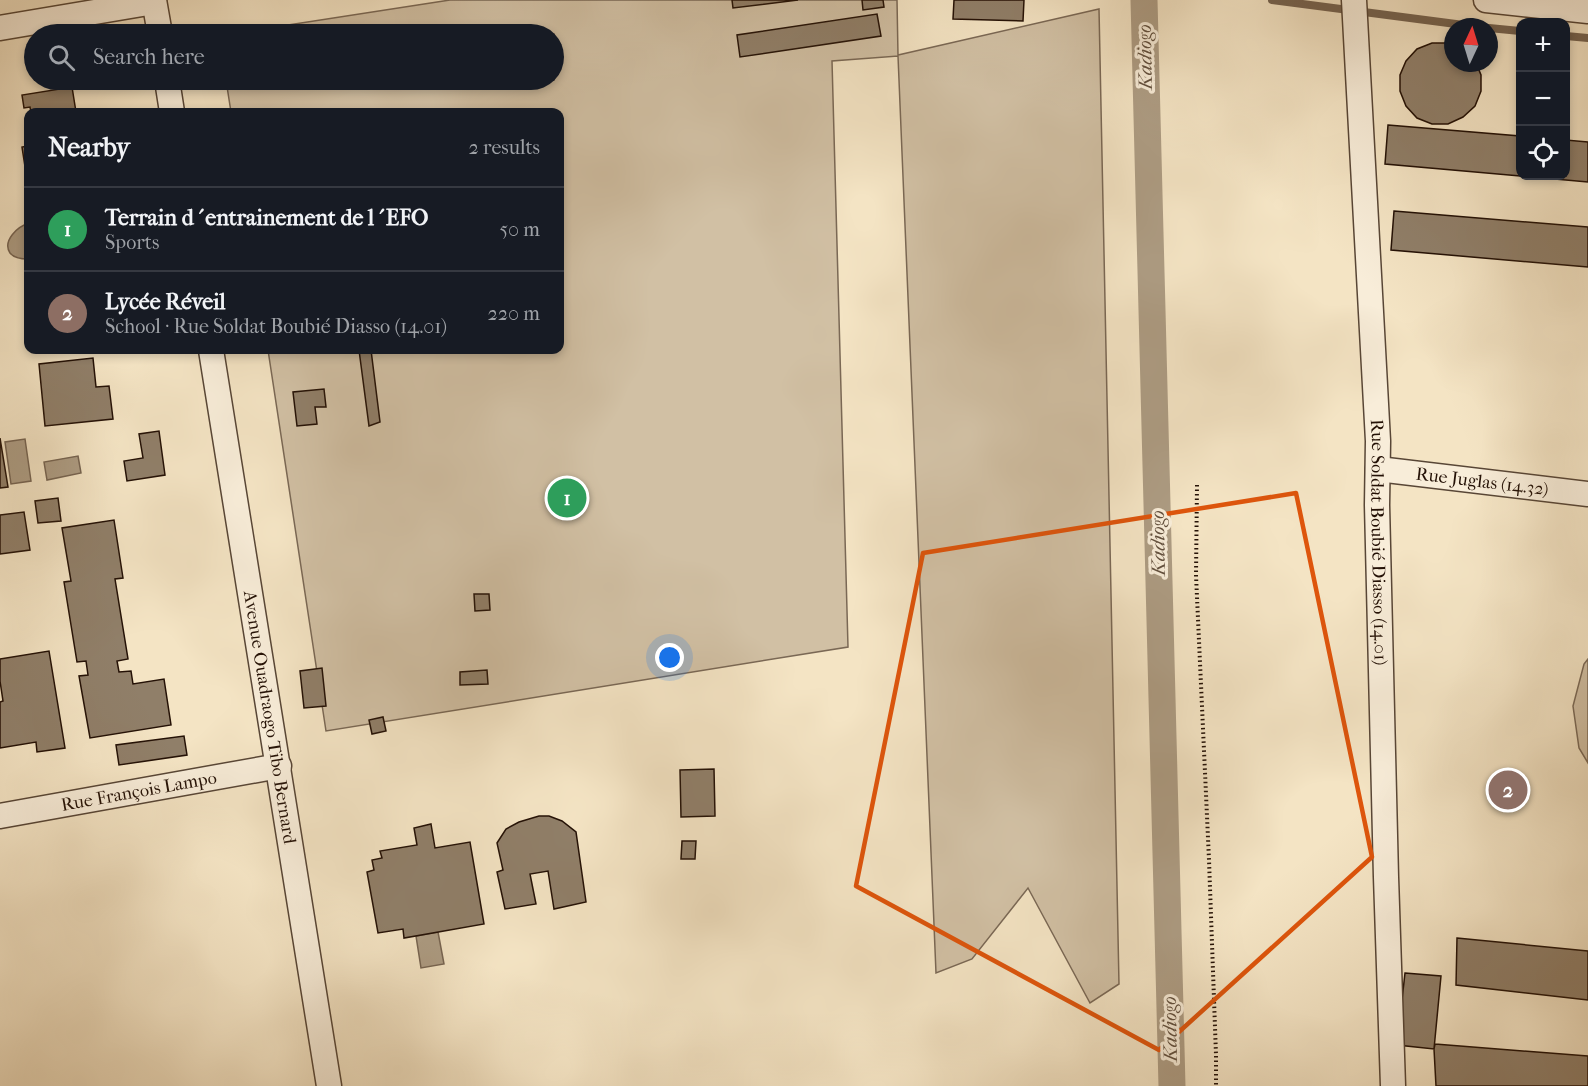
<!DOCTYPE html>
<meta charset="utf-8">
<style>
:root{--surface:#171b24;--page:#242831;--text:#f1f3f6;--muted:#9ea1a6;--line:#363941;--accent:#7c3aed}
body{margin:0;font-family:"IM FELL French Canon",serif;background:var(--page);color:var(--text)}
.controls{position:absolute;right:18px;top:18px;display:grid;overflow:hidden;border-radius:12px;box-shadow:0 3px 9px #0003}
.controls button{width:54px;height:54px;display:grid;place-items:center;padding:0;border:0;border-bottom:2px solid var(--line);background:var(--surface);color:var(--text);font:30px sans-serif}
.compass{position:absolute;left:1444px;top:18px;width:54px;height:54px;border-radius:50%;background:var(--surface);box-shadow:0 3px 9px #0003;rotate:4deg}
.you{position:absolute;left:670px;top:658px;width:21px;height:21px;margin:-15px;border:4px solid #fff;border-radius:50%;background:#1a73e8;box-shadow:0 0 0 9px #1a73e833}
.badge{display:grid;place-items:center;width:39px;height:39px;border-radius:50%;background:var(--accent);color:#fff;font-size:20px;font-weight:700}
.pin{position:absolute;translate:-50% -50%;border:3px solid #fff;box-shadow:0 2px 6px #0006}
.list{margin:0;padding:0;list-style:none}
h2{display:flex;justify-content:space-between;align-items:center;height:78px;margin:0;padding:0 24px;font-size:26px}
h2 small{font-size:20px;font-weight:400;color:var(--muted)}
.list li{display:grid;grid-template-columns:39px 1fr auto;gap:18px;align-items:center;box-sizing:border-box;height:84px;padding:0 24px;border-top:2px solid var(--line)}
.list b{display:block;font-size:22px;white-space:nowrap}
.list p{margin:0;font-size:20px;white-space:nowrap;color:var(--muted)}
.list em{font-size:20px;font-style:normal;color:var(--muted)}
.icon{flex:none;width:33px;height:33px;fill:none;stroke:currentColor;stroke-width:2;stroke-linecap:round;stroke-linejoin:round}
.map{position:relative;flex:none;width:1588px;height:1086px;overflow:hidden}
.search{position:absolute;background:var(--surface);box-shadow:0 3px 9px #0003;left:24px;top:24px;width:540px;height:66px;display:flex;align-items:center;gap:15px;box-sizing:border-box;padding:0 21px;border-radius:33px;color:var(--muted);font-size:22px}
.panel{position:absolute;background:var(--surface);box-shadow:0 3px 9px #0003;left:24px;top:108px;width:540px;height:246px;border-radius:12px}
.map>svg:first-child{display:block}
</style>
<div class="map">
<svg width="1588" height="1086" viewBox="0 0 1588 1086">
<rect width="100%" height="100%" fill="#f4e4c4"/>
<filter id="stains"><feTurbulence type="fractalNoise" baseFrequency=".00333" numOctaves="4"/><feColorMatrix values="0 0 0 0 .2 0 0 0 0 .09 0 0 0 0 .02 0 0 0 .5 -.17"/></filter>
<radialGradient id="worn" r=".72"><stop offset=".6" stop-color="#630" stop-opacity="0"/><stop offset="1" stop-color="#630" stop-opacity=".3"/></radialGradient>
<path fill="#d1c0a4" stroke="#7a6855" stroke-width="1.5" d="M450 0H897L898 55 1099 9 1119 984 1090 1003 1028 888 972 959 936 973 898 56 832 61 848 647 326 731 268 350H560V112H231L226 80H554V34H229Z
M1588 659V763L1579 748 1573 706 1584 664Z"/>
<path fill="#ad9c83" stroke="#766451" stroke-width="1.5" d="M28 224V259C23 259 14 258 10 253 2 241 18 226 28 224Z
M25 439 31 481 11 484 5 442Z
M78 456 81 473 47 480 44 462Z
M438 932 444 964 421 968 416 936Z"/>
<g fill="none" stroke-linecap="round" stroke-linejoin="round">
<path stroke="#766451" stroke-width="8" d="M1272 0 1479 27
M1489 28 1520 31
M1566 36 1588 38"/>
<path stroke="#ad9c83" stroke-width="27" d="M1144 0 1172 1086"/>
</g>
<path fill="#907f69" stroke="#241106" stroke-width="1.5" d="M732 0H798L733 8Z
M862 0H883L884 7 863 10Z
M954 0H1024L1023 21 953 19Z
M877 14 881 36 740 57 737 35Z
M1432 43H1448L1453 45V63H1476L1481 75V91L1475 106 1463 117 1448 124H1432L1417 118 1406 106 1400 91V75L1406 61 1417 49Z
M72 87 76 112H31L30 107 24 108 22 95Z
M1388 125 1520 136V176H1566V140L1588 142V182L1385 164Z
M28 146V173H26L22 147Z
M1394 211 1588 227V267L1391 250Z
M359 350H371L380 422 369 426Z
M93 358 96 387 109 386 113 419 45 426 39 364Z
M324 389 326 407H315L317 424 297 426 293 392Z
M159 431 165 475 127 481 124 461 143 458 139 434Z
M0 438 8 487 0 488Z
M58 498 61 521 38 523 35 501Z
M24 512 30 550 0 554V515Z
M114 520 123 578 115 579 128 659 117 661 119 672 131 671 133 684 164 679 171 725 90 738 79 676 88 675 86 661 77 662 64 582 71 581 62 528Z
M474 594H489L490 610 475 611Z
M49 651 65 748 37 752 36 742 0 748V702L3 701 0 681V659Z
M322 668 326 706 304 708 300 671Z
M487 670 488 684 460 685V672Z
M383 717 386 731 372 734 369 720Z
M184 736 187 755 119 765 116 745Z
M714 769 715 816 681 817 680 770Z
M539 816H549L562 821 576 832 586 902 554 909 548 871 530 874 536 904 505 909 497 872 503 870 497 843 506 829 519 822Z
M431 824 435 848 470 842 484 924 404 938 403 929 378 933 367 872 374 870 372 860 382 858 380 851 417 845 414 828Z
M682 841H696L695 859H681Z
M1457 938 1588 951V1000L1456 985Z
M1405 973 1441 976 1434 1049 1397 1045Z
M1435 1044 1588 1056V1086H1436L1434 1049Z"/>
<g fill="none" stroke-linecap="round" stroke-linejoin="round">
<g stroke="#584636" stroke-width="27">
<g id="minor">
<path d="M154 0 160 34"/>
<path id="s1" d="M1354 0 1378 441 1377 505 1386 877 1393 1086"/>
<path d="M1486 0 1588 11"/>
<path d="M0 28 154 2"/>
<path d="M167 80 172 112"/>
<path id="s2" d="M211 350 329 1086"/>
<path id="s3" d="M1378 469 1588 494"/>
<path id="s4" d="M0 816 279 766"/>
</g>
</g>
<path stroke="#241106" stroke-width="4" stroke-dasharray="1.5 3" stroke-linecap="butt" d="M1197 485 1196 575 1209 860 1216 1055V1086"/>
<use href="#minor" stroke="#f8edd9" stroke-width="24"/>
</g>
<path fill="none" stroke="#de550c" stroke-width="4.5" stroke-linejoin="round" d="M1296 493 1372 857 1159 1050 856 886 923 553Z"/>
<g text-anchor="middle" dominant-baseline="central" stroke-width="6" stroke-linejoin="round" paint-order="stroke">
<g font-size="18" fill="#241106" stroke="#f8edd9">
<text stroke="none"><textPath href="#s3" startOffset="105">Rue Juglas (14.32)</textPath></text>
<text stroke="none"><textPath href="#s1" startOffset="543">Rue Soldat Boubié Diasso (14.01)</textPath></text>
<text stroke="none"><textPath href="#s2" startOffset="372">Avenue Ouadraogo Tibo Bernard</textPath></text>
<text stroke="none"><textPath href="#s4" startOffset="141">Rue François Lampo</textPath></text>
</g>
<g font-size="20" font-style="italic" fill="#62503e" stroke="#f8edd9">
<text transform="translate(1145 57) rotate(-91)">Kadiogo</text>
<text transform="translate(1158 543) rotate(-91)">Kadiogo</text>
<text transform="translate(1170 1029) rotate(-91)">Kadiogo</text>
</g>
</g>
<rect width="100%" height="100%" filter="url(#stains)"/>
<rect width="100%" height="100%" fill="url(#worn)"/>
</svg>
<div class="controls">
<button>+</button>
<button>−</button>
<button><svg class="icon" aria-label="locate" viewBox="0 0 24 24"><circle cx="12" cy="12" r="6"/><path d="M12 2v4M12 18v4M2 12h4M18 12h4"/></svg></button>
</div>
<svg class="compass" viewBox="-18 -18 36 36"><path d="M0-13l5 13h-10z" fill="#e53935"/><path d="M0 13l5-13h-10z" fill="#9ea1a6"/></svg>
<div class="you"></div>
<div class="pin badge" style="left:567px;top:498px;background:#2e9e5b">1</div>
<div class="pin badge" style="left:1508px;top:790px;background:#8d6e63">2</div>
<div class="search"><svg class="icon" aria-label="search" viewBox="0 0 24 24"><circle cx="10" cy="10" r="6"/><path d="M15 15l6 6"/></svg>Search here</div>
<section class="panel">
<h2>Nearby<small>2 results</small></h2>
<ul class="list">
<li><span class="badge" style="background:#2e9e5b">1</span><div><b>Terrain d´entrainement de l´EFO</b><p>Sports</p></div><em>50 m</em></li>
<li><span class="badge" style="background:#8d6e63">2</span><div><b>Lycée Réveil</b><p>School · Rue Soldat Boubié Diasso (14.01)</p></div><em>220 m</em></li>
</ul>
</section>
</div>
